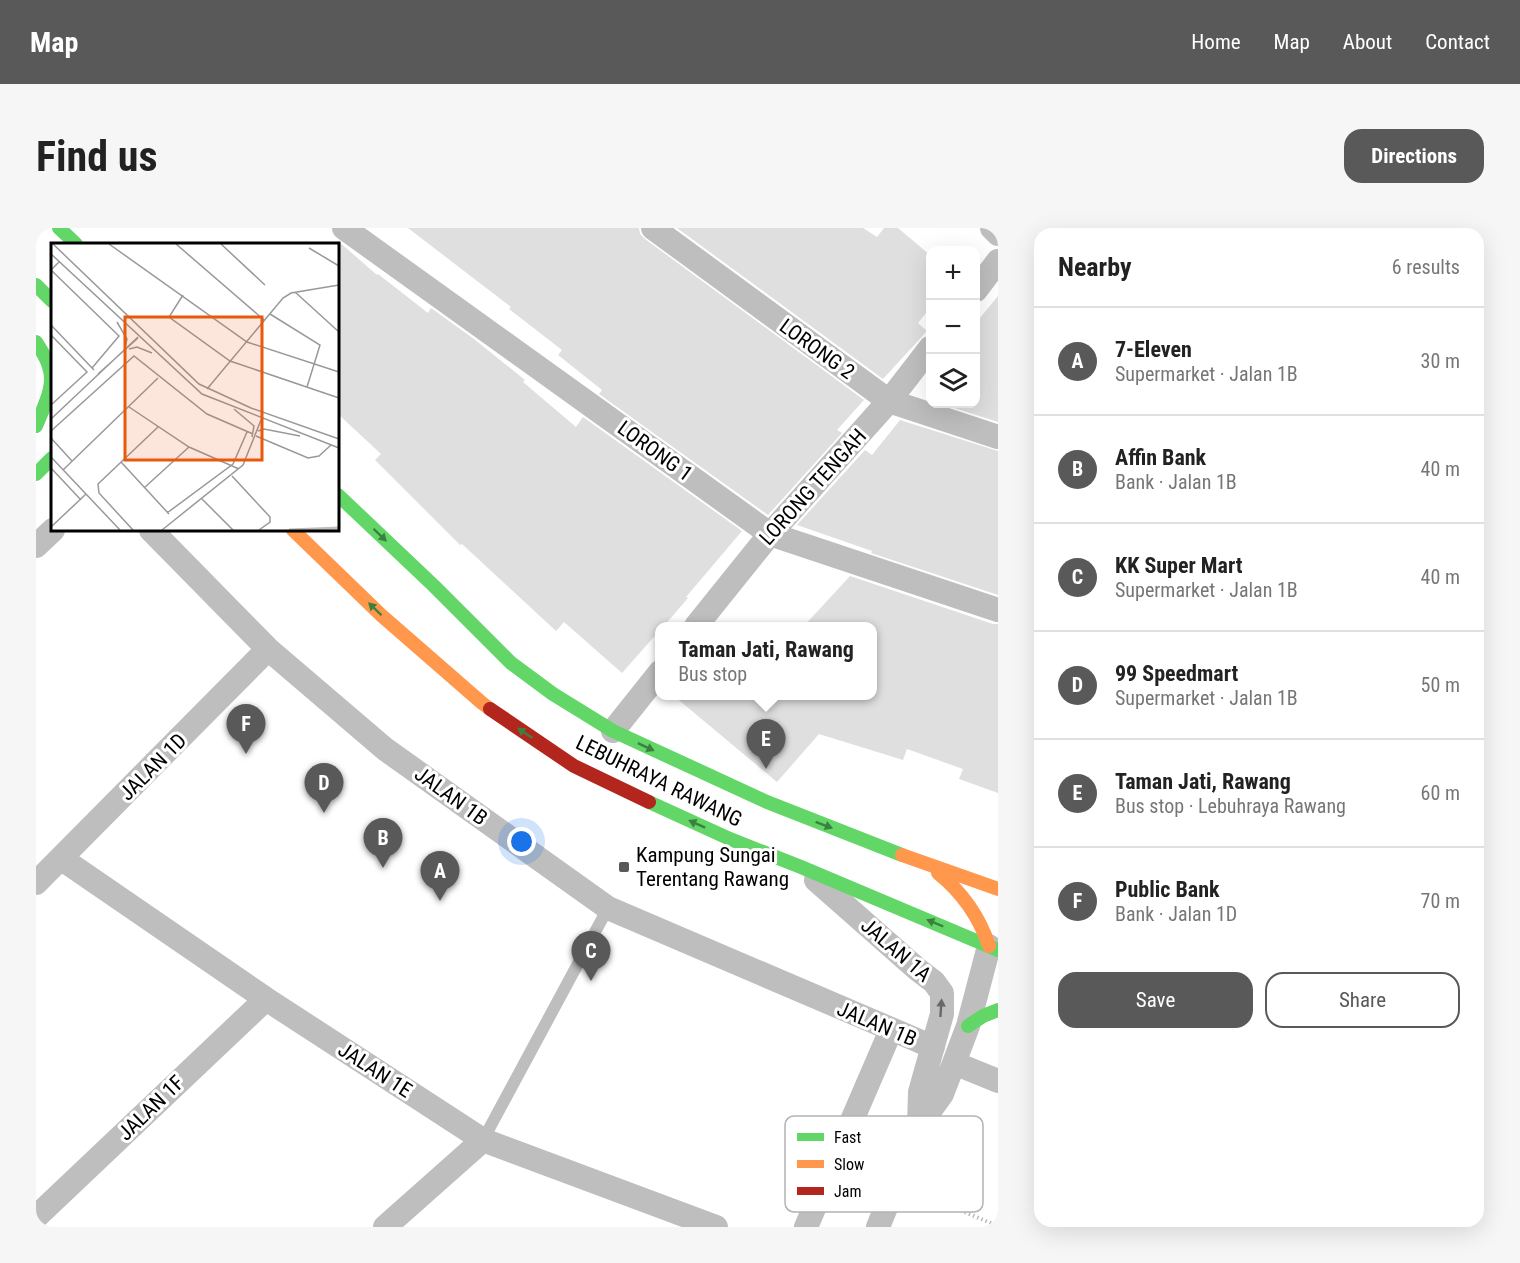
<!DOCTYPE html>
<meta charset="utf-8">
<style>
:root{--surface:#fff;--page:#f6f6f6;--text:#222;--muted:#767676;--line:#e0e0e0;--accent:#595959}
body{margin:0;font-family:"Roboto Condensed",sans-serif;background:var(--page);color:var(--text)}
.controls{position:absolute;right:18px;top:18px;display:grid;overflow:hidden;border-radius:12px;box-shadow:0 6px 24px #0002}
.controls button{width:54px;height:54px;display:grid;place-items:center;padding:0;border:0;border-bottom:2px solid var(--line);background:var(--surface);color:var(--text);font:30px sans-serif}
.you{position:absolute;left:486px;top:614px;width:21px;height:21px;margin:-15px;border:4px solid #fff;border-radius:50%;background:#1a73e8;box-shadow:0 0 0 9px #1a73e833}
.badge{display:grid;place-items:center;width:39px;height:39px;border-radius:50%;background:var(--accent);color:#fff;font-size:20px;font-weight:700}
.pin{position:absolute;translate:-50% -50px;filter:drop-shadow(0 2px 3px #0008)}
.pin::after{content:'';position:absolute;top:32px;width:21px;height:18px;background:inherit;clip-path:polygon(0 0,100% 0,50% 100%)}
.popup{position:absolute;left:619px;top:394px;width:222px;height:78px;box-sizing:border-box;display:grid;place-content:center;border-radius:12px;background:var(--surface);filter:drop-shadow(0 2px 4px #0005);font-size:20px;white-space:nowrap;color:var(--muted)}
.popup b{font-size:22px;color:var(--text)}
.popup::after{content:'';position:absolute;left:50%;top:100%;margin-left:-12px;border:12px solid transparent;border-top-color:var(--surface)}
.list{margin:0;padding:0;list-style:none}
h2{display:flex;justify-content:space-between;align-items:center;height:78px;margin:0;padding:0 24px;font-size:26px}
h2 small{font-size:20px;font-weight:400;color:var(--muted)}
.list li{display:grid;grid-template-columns:39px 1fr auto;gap:18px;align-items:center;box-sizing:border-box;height:108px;padding:0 24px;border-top:2px solid var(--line)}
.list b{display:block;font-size:22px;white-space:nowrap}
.list p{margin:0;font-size:20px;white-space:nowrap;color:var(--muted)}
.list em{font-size:20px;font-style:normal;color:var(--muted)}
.actions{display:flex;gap:12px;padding:18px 24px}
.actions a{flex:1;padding:14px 0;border:2px solid var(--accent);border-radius:18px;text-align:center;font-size:21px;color:var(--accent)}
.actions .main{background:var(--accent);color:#fff}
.icon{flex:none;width:33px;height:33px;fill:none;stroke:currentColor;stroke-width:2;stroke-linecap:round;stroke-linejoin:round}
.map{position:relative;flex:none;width:962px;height:999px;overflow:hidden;border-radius:18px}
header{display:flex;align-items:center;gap:36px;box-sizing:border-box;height:84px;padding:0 30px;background:var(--accent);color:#fff}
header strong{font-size:28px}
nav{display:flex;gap:33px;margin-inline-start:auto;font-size:21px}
.intro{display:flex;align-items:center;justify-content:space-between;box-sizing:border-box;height:144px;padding:0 36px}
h1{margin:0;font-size:42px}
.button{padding:15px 27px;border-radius:18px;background:var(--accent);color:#fff;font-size:21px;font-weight:700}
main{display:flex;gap:36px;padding:0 36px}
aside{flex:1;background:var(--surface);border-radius:18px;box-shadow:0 6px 24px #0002}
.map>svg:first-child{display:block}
</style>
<header>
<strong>Map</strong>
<nav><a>Home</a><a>Map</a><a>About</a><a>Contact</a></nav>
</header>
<div class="intro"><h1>Find us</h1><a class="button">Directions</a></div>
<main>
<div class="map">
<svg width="962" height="999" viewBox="0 0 962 999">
<rect width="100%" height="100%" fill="#fff"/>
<path fill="#dfdfdf" d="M372 0H603L604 6 609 11 828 172 801 202 806 205 732 287 563 166 566 162 522 127 526 122 473 81 475 79Z
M641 0H827L841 9 848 0H862L894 27V80L882 95 891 103 847 151Z
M302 13 341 47 342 46 392 85 395 80 438 111 489 152 487 154 540 199 547 189 706 303 650 369 652 370 627 399H624V402L586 445 528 394 520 403 426 316 424 317 339 232 345 226 302 186Z
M962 68V194L906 176H939V96Z
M864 192 962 223V367L835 325 836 323 761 297 829 222 836 227Z
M814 348 957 396H962V565L923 551 927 541 871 521 867 532 783 506 741 554 638 468H837V399H767Z"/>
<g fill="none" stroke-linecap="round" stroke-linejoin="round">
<path stroke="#b9b9b9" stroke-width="4" stroke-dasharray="1.5 3" stroke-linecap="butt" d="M883 965 962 998"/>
<path stroke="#bebebe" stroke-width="12" d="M447 912 572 680"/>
<path stroke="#bebebe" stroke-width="24" d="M308 0 734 306 962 382
M617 0 853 173 962 209
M956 0 962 6
M940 62 962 33
M115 302 232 421 349 521 572 680 897 819
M0 318 17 302
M660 398 734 306 853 173 894 120
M577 503 624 444
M26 631 230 771 447 912 680 999
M780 652 881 741 898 754 906 765V786L884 864 883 898
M0 655 232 421
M918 835 962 853
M0 989 230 771
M349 999 447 912
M770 999 855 802
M842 999 883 898 906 866 918 835 932 798 953 718"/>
<path stroke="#63d668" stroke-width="14" d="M23 0 40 16
M0 57 16 73
M0 114C5 122 11 130 13 139 20 158 7 180 0 198
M0 246 16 230
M302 267 398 358 475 435 517 466 577 503 731 574 866 627
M613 574 694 611 765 639 962 722
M932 798 947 788 962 782"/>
<path stroke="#ff974d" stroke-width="14" d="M257 302 345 387 446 475 454 481
M866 627 962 661
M902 645C927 665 943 688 953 718"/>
<path stroke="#b3261e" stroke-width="14" d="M454 481 538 538 613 574"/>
</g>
<defs><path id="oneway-solid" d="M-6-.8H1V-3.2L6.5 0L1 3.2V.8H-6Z" transform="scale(1.5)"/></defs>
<g fill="#3b803e">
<use href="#oneway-solid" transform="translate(344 307) rotate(44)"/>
<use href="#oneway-solid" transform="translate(339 381) rotate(-136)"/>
<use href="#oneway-solid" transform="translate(489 505) rotate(-146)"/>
<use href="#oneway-solid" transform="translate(610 519) rotate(25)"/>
<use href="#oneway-solid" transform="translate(661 596) rotate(-156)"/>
<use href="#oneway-solid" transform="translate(788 597) rotate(21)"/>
<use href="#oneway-solid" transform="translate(899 695) rotate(-157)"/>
</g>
<use fill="#686868" href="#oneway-solid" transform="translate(905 780) rotate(-86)"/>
<rect fill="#595959" stroke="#fff" stroke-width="2" x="582" y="633" width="12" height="12" rx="3"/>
<g text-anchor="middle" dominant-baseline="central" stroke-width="6" stroke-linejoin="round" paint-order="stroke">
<g font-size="21" fill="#000" stroke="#fff">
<text transform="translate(781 121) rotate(36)">LORONG 2</text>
<text transform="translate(619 223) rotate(36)">LORONG 1</text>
<text transform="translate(777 259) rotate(-48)">LORONG TENGAH</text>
<text transform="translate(117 539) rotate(-45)">JALAN 1D</text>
<text transform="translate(623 553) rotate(26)">LEBUHRAYA RAWANG</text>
<text transform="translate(415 568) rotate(36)">JALAN 1B</text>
<text transform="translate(860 722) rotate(41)">JALAN 1A</text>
<text transform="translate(841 796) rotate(23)">JALAN 1B</text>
<text transform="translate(339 842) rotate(33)">JALAN 1E</text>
<text transform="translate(115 880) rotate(-44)">JALAN 1F</text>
</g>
<g font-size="21" fill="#000" stroke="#fff" text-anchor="start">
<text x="600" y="627">Kampung Sungai<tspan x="600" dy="24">Terentang Rawang</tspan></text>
</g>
</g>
<g transform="translate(15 15)">
<rect width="288" height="288" fill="#fff"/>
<path fill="none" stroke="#bebebe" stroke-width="3" d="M238 287 288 285"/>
<path fill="none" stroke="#999" stroke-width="1.5" d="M2 1 148 141 200 165 288 196M58 1 196 99 288 129M125 1 213 77M170 1 214 42M258 5 288 23M0 11 151 151 288 205M8 19 0 27 68 93 41 125M244 49 288 89M132 52 118 74 179 118 288 155M219 71 269 102 256 144M66 79 76 96 74 104M0 82 43 127M0 92 36 129 0 162M78 106 86 104 101 110M47 131 87 95M156 146 232 55 240 50 288 42M78 164 138 204 188 226M183 166 203 183 201 194M0 176 87 94M0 188 83 113 156 171 202 191M207 188 213 186 249 193M205 193 257 215 268 213 280 202M0 195 21 218M0 214 69 287M70 219 118 271M0 225 30 257M12 227 107 135M181 233 219 274V279L208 287M93 245 138 204M151 256 182 287M116 270 182 221 196 189M0 284 35 251M82 287 48 250 47 241 107 184M111 287 192 222 210 177"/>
<path fill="#e8590c" fill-opacity="0.15" stroke="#e8590c" stroke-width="3" d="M74 74H211V217H74Z"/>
<rect width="288" height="288" fill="none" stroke="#000" stroke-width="3"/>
</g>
<rect x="749" y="888" width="198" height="96" rx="9" fill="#fff" stroke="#b2b2b2" stroke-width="1.5"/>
<rect x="761" y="905" width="27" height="8" fill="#63d668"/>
<rect x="761" y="932" width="27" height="8" fill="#ff974d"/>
<rect x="761" y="959" width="27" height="8" fill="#b3261e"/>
<g font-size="16" fill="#000">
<text x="798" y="915">Fast</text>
<text x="798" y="942">Slow</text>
<text x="798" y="969">Jam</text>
</g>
</svg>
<div class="controls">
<button>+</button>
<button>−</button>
<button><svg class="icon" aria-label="layers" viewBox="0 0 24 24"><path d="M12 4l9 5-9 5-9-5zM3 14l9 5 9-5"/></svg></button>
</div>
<div class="you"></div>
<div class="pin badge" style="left:404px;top:673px">A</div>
<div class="pin badge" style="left:347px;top:640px">B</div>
<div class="pin badge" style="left:555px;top:753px">C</div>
<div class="pin badge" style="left:288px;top:585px">D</div>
<div class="pin badge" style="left:730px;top:541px">E</div>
<div class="popup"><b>Taman Jati, Rawang</b>Bus stop</div>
<div class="pin badge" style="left:210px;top:526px">F</div>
</div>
<aside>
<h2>Nearby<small>6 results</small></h2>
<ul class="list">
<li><span class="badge">A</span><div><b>7-Eleven</b><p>Supermarket · Jalan 1B</p></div><em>30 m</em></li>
<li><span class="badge">B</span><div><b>Affin Bank</b><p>Bank · Jalan 1B</p></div><em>40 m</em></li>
<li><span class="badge">C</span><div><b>KK Super Mart</b><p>Supermarket · Jalan 1B</p></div><em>40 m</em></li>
<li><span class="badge">D</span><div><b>99 Speedmart</b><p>Supermarket · Jalan 1B</p></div><em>50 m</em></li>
<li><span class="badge">E</span><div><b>Taman Jati, Rawang</b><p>Bus stop · Lebuhraya Rawang</p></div><em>60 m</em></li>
<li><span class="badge">F</span><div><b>Public Bank</b><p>Bank · Jalan 1D</p></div><em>70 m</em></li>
</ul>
<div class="actions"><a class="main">Save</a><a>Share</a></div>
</aside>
</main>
